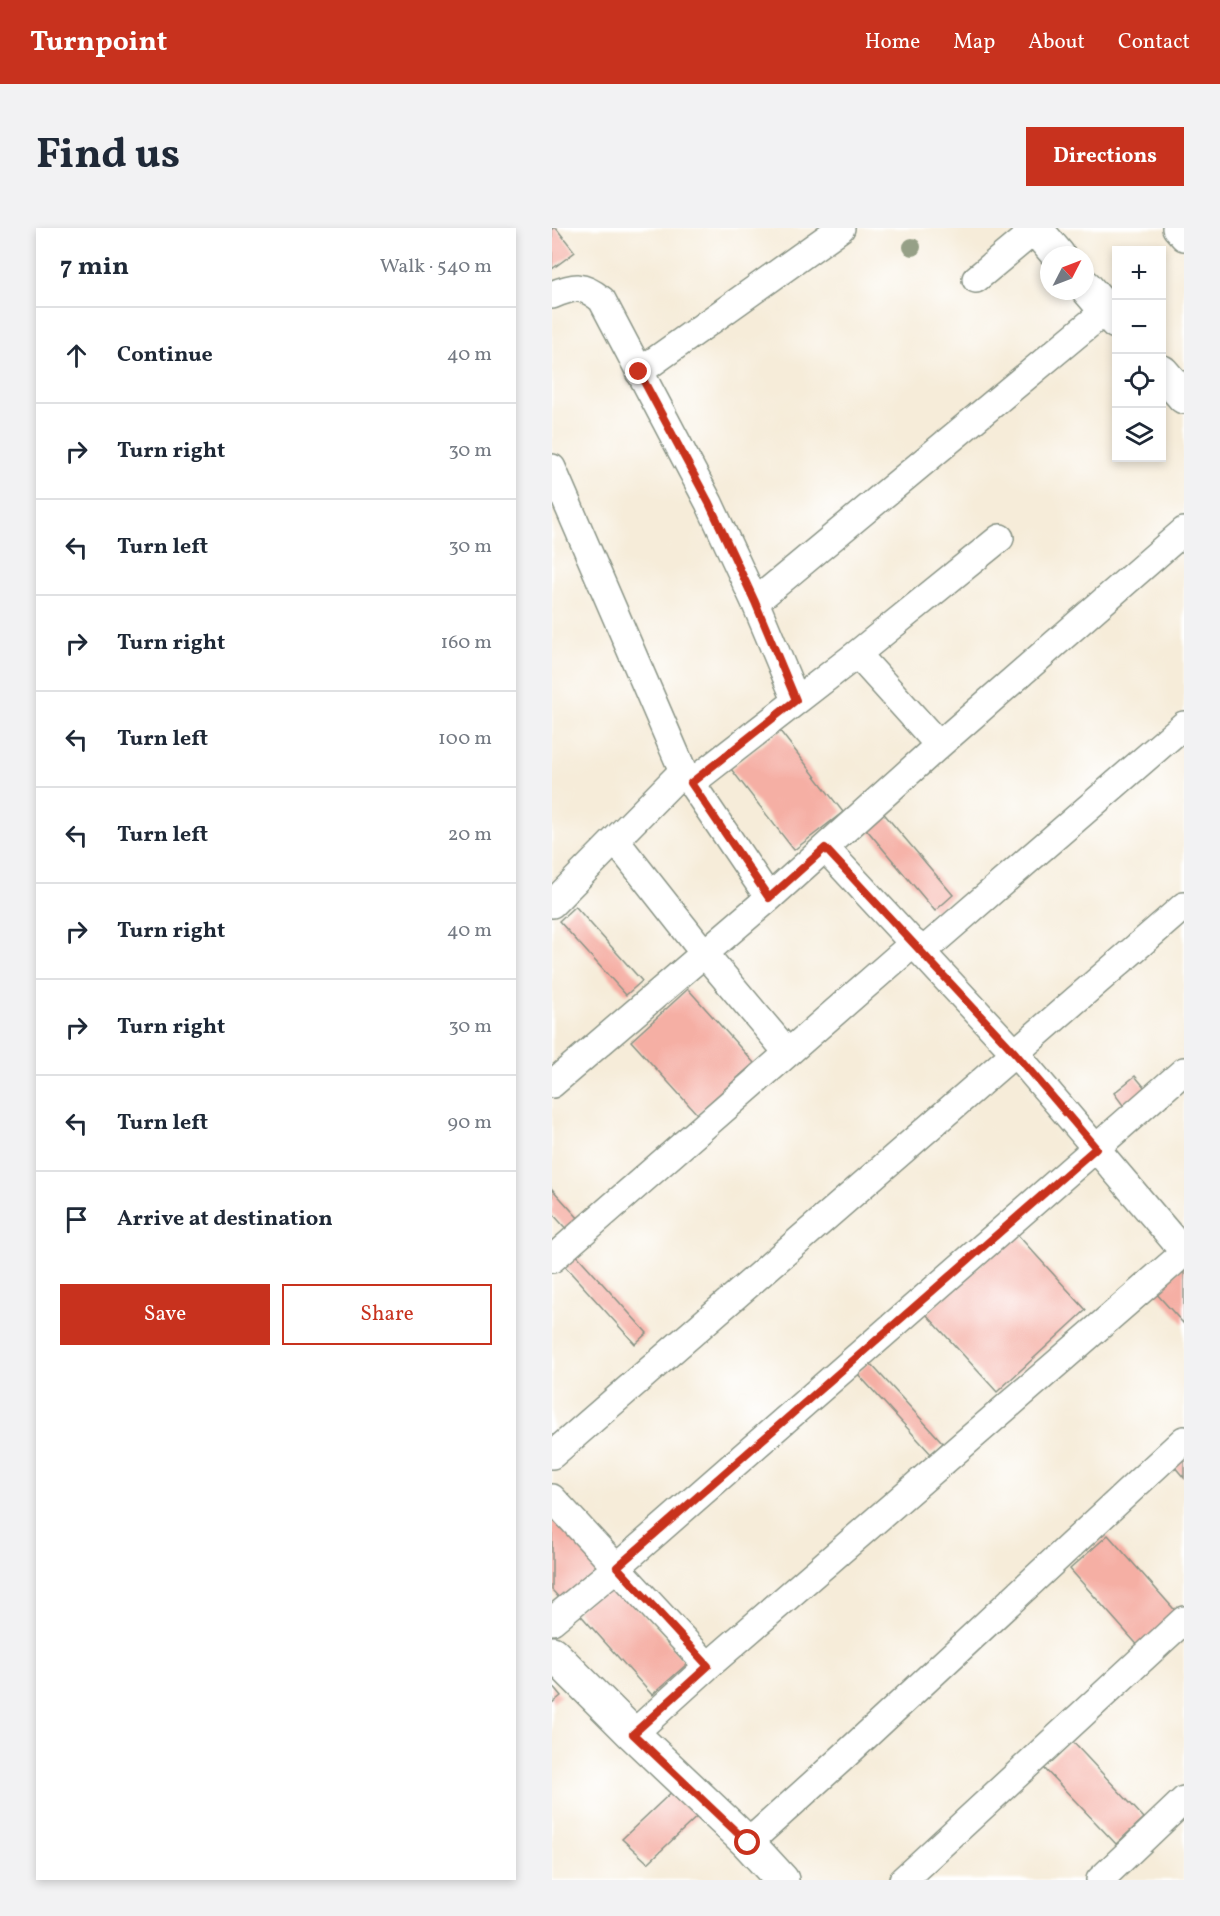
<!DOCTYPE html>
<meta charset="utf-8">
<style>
:root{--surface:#fff;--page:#f2f2f3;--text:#1f2937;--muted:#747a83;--line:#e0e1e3;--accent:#c8321e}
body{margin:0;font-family:Vollkorn,serif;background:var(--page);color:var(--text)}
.controls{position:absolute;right:18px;top:18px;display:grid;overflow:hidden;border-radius:0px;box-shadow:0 3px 9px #0003}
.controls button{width:54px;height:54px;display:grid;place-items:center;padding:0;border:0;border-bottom:2px solid var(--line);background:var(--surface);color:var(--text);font:30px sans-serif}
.compass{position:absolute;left:488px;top:18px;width:54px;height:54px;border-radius:50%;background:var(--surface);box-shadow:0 3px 9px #0003;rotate:48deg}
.stop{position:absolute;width:18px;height:18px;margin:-14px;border:4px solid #c8321e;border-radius:50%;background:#fff}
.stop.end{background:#c8321e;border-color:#fff;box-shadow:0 2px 6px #0008}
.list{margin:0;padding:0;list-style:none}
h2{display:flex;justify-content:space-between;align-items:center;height:78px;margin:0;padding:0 24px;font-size:26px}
h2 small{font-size:20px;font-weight:400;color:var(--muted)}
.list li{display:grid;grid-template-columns:39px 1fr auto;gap:18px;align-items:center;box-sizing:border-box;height:96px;padding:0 24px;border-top:2px solid var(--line)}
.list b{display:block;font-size:22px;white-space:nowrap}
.list em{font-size:20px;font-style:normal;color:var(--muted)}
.actions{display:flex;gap:12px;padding:18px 24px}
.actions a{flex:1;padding:14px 0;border:2px solid var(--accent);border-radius:0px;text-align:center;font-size:21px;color:var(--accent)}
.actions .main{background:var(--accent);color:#fff}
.icon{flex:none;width:33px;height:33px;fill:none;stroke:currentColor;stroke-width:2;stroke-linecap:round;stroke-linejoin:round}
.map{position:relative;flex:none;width:632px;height:1652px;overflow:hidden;border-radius:0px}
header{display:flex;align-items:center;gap:36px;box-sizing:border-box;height:84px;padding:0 30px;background:var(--accent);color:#fff}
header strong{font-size:28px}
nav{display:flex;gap:33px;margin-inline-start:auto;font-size:21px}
.intro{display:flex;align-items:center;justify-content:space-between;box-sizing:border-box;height:144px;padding:0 36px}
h1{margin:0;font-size:42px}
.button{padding:15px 27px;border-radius:0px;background:var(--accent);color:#fff;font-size:21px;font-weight:700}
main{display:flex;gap:36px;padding:0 36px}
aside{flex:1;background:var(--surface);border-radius:0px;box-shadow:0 3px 9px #0003}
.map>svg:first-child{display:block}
</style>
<header>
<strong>Turnpoint</strong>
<nav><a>Home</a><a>Map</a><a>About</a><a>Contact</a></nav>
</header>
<div class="intro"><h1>Find us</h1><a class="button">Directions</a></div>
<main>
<aside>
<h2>7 min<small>Walk · 540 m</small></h2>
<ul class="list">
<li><svg class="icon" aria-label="ahead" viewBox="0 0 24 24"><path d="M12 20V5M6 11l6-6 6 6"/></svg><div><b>Continue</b></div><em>40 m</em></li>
<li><svg class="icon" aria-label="right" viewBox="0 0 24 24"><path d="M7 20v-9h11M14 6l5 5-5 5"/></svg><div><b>Turn right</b></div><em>30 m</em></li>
<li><svg class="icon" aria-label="left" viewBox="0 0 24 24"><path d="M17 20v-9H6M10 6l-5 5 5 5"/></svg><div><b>Turn left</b></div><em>30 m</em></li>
<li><svg class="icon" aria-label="right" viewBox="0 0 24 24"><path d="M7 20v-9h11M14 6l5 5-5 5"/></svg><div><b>Turn right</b></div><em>160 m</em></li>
<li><svg class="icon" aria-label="left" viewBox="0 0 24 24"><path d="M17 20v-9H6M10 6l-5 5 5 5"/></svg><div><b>Turn left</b></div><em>100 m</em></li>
<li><svg class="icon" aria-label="left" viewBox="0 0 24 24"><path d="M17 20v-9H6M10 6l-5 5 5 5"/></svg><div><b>Turn left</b></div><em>20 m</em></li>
<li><svg class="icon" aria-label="right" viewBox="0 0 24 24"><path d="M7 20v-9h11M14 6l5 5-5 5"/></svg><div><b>Turn right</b></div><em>40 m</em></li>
<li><svg class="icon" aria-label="right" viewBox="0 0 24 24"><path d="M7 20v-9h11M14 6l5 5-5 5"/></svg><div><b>Turn right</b></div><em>30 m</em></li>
<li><svg class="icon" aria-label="left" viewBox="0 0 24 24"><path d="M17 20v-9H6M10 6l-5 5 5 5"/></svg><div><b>Turn left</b></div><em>90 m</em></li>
<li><svg class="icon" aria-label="arrive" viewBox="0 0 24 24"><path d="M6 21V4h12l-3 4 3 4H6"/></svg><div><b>Arrive at destination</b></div></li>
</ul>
<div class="actions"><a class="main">Save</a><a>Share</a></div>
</aside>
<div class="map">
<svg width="632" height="1652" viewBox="0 0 632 1652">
<rect width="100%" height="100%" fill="#fff"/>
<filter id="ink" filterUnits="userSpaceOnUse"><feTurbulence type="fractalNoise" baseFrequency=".0167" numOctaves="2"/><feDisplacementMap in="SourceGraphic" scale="12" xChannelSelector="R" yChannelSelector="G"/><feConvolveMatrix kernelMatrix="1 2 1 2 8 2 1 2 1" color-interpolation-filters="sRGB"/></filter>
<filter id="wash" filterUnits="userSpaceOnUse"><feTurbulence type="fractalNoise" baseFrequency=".008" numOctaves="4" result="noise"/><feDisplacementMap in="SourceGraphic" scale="24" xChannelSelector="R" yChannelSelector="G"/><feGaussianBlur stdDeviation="1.35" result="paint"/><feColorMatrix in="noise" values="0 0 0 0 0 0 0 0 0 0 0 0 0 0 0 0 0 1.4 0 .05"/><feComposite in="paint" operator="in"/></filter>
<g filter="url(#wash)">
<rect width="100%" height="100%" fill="#f6ecd9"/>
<g id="blocks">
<path fill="#f5afa4" d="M0 0H4L23 24 0 41Z
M228 503 291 584 242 622 179 541Z
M328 581 401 667 383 683 310 596Z
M23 678 90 753 74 767 7 693Z
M136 761 202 835 145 886 79 813Z
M583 848 598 866 576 884 562 865Z
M0 961 28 992 16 1003 0 985Z
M464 1005 534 1082 445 1164 374 1086Z
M22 1024 95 1105 83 1116 10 1035Z
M632 1037V1096L603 1064Z
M317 1134 391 1215 379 1226 305 1145Z
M632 1230V1250L622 1238Z
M0 1284 51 1340 12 1375 0 1362Z
M556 1307 628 1388 590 1422 518 1341Z
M60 1352 135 1436 100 1467 25 1383Z
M0 1457 9 1468 0 1475Z
M520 1513 592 1590 564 1616 491 1539Z
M127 1557 152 1582 96 1635 70 1611Z"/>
</g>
</g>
<g filter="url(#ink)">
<use href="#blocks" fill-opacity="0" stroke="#8a9486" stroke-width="1.5"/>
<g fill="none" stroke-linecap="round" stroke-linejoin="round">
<g stroke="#8a9486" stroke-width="30">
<path id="minor" d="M624 0 632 9
M424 51 484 1
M0 67C22 58 31 56 50 72L157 275 203 374 244 472
M87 144 289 0
M0 240 131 543 217 670
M203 374 554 82
M305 426 387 517
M139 555 305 426 448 310
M63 612 152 725 236 825
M273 620 463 825 632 1024
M0 676 131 543
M370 724 632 497
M0 856 217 670 387 517 632 303
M0 1031 362 715
M0 1227 632 678
M0 1270 156 1438
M0 1393 65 1339 632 843
M81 1506 156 1438 632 1025
M196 1615 288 1532 632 1212
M351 1652 632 1392
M548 1652 632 1572"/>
</g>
<g stroke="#8a9486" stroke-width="36">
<path id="tertiary" d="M483 0 506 27
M533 58 564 94
M610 144 632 169
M0 1425 81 1506 196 1615 230 1652"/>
</g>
<use href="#minor" stroke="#fff" stroke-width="27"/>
<use href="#tertiary" stroke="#fff" stroke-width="33"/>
</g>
<circle fill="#96a087" cx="360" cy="19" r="9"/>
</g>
<g fill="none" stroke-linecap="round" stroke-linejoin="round" filter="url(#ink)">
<path stroke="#c8321e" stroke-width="8" d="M87 144 157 275 203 374 244 472 139 555 217 670 273 620 463 825 544 920 65 1339 156 1438 81 1506 196 1615"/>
</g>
</svg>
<div class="controls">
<button>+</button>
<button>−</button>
<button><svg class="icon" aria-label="locate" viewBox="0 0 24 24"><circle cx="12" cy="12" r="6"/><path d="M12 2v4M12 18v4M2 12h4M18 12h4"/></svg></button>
<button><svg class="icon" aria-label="layers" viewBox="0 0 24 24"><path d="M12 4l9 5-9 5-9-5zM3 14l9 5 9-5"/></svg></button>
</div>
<svg class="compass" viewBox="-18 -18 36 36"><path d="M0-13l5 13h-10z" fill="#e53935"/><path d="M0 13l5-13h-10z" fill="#747a83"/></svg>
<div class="stop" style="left:196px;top:1615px"></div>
<div class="stop end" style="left:87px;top:144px"></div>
</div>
</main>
